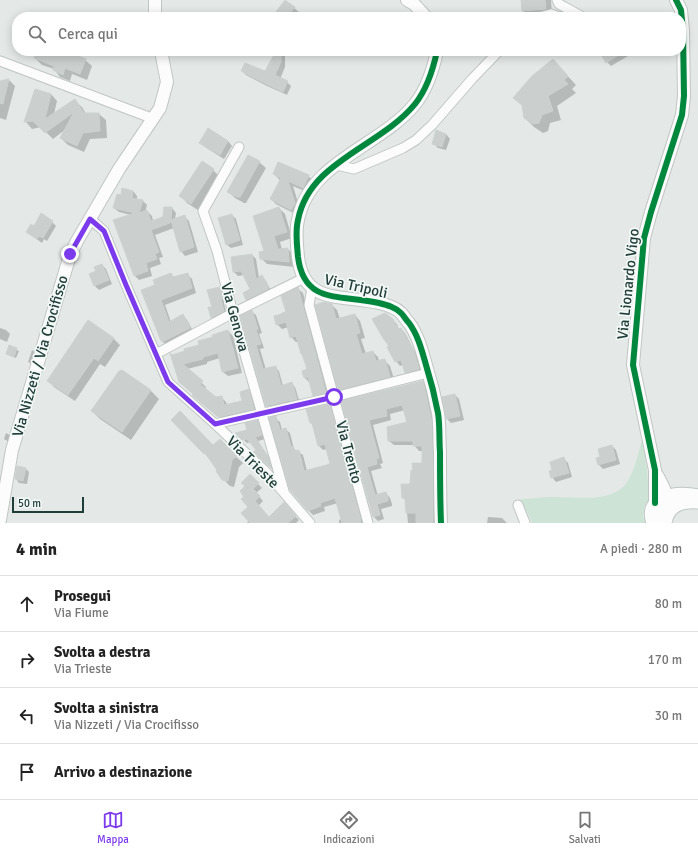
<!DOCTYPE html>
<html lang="it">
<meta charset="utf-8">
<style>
:root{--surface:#fff;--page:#f6f6f6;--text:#222;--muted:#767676;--line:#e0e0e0;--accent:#7c3aed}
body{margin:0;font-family:Signika,sans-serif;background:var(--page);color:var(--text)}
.scale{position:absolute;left:12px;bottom:10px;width:72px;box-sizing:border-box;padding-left:4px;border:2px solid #213d38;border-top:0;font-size:11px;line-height:14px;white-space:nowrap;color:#213d38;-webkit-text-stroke:3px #f2f8f6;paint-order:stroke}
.stop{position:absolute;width:12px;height:12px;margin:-9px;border:3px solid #7c3aed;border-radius:50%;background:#fff}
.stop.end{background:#7c3aed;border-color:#fff;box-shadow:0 1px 4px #0008}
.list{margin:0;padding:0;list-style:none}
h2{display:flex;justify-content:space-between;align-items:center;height:52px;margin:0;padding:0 16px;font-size:17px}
h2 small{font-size:13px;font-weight:400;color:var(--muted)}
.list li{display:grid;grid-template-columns:26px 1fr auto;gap:12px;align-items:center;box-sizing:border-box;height:56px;padding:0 16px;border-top:1px solid var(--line)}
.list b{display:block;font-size:15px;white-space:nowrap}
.list p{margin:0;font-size:13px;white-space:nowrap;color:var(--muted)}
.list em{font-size:13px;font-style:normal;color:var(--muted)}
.icon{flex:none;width:22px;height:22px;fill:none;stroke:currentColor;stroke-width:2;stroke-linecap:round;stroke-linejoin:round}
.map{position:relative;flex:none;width:698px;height:523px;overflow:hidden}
.search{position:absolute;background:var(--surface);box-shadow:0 2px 10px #0003;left:12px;right:12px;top:12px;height:44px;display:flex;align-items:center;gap:10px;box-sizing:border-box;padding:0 14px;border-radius:16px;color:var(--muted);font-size:15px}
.sheet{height:276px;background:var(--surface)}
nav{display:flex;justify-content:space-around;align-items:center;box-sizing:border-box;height:56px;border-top:1px solid var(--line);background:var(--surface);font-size:11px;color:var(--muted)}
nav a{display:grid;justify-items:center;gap:2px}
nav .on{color:var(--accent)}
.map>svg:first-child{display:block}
</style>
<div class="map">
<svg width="698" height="523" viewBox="0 0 698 523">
<rect width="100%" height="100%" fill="#e4e9e7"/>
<path fill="#cce3d5" d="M642 440 647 469 649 499 644 507 643 517 646 523H532L521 499C532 499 542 497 552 497 574 496 603 503 622 488 633 479 638 454 642 440Z"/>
<path fill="#0003" d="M522 0H551L552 15 529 17 523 11Z
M286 1 299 12 295 17H273Z
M164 13 180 17H163Z
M38 51H62L85 60 92 66 87 80 72 74 70 81 60 77 54 69 42 65 35 58Z
M277 51H285V67L280 79 287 82 291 86 287 95 265 85 246 75 242 71 266 73Z
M600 51H624L628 56 611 66 607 62Z
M553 60 576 85 572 89 576 93 557 106 561 120 550 123 548 131 543 133 534 127 525 118Z
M9 80 15 86 6 120 0 118V81Z
M35 90 51 94 57 101 54 114 75 101 82 107 86 114H99L106 120 107 138 90 139 84 152 68 145 61 138 66 129 53 139 41 127 32 129 26 122Z
M208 130 228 141 232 146 224 159 205 147 200 143Z
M446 134 450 139 446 150 438 148 433 143Z
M259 162 266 168 246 203H244L235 198 229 192Z
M202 163 213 170 220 177 198 210 187 203 181 196Z
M274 174 308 176 314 181 309 193 293 186 300 209 297 215 276 204 271 199 281 181Z
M133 191 137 196V200L143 201 147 205 145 212 147 211 152 216 153 221 164 218 172 208 176 213 175 219 185 217 189 221 198 252 185 256 181 251 174 228 155 235 163 257 159 258 161 264 150 268 152 276 139 280 135 276 131 215 119 212 114 208 121 196Z
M279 208 285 214 292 238 280 242 282 250 288 249 294 255V267L267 264 261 258 265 252Z
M232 215 236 219 243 245 231 248 226 244Z
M52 222 56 226 47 241 44 239 42 243 27 232 34 227Z
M252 255 256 259 259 278 262 277 266 281 271 291 251 303 247 299 252 290 244 275 238 276 234 272Z
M102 265 106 269 112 284 99 290 95 286 97 272Z
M170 274 174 278 187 274 192 279 196 293 165 305 171 322 183 315 187 320 194 333 166 345 161 340 156 286Z
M220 288 224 292 227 302 224 303 227 316 216 322 212 317Z
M298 289 303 293 331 397 319 400 314 395 310 383 305 378 304 371 309 370 299 342H296L291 337 289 327 282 329 277 324 287 313Z
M332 305 337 310 340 319 355 315 360 321 365 338 361 339 366 354 373 352 378 357 379 361 384 360 390 366 395 382 345 395 339 389Z
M252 312 256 315 262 333 259 334 264 348 260 349 266 370 275 367 279 371 283 386 291 383 295 387 300 403 271 410 267 406 241 317Z
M392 319 397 324 399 330 401 329 405 333 417 356 423 373 410 376 406 372 403 365 400 366 396 361 391 347Z
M88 322 114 339 120 345 105 367 100 364 75 401 54 387 48 380Z
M0 328 6 330 10 334 7 342 0 339Z
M228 331 233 336 242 373 228 376 223 372 220 358 207 362V364L187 369 206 387 205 389 216 398 221 397 226 402 227 405 243 402 248 391 253 395 258 413 224 421 198 400 172 356 200 345Z
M10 347 19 351 16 358 9 355Z
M32 350 35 352 32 364 28 362Z
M122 371 151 391 159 399 131 440 100 419 92 411Z
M422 382 427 386 436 428 439 523H408L406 501 403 497 423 464V451H419L414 445H394L389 441 408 422 405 410 390 414 391 420 373 425 383 463 380 464 382 468 371 471 378 496 386 493 390 498 392 504V506L381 509 384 519 378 521 373 516 343 402Z
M455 395 459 399 464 420 451 423 447 419Z
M329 405 334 410 364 523H339V520L342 519 338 503 324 507 325 511 313 515 308 510 275 418 280 422 282 430 285 429 290 433 294 449 303 455 307 471 331 464 327 449 323 450 319 446 314 426 311 423Z
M173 420 213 446 219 441 243 463 239 467 234 487 230 486 223 479 218 470 211 460Z
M257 422 261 426 265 439 258 441 272 462 274 471 255 452 257 451 251 442 247 443 237 434 248 431Z
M6 433 11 436 9 442 4 439Z
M612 446 616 450 620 464 603 469 599 465 601 457Z
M564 459 568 463 572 477 556 482 552 477 554 470Z
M25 468 29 472 27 484 19 483 16 479Z
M250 476 262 488 256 493 263 501 258 506 269 518 288 508 299 520 296 523H247L249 520V507L246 497V486Z
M488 517 502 518 507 523H487Z"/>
<path fill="#cbd0ce" stroke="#ccd2d0" d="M285 0 295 7 287 17H272Z
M521 0H545L546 9 522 11Z
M37 51H65L86 59 80 74 65 68 63 75 53 70 54 66 34 58Z
M276 51H281V62L275 75 288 81 283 92 260 81 241 71 245 63 265 71Z
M599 51H625L606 63Z
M553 59 568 76 564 80 568 84 548 96 553 111 542 115 539 123 533 124 524 118 522 105 513 98 532 76Z
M9 79 3 104 0 103V81Z
M35 89 51 94 45 119 75 99 84 113H99L100 131 83 133 77 146 60 138 74 112 45 133 33 121 24 122Z
M208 128 228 141 220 155 199 143Z
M436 130 446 134 442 147 432 144Z
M248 155 260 161 240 197H237L227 192Z
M202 161 214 169 191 204 179 196Z
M278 162 309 175 303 188 288 181 295 203 291 210 270 199 281 178 273 174Z
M122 188 133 191 132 198 143 200 139 213 147 210 151 221 163 217 164 207H172L171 220 185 215 194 247 180 252 171 220 170 223 151 230 159 252 155 254 157 259 146 263 148 271 134 276 113 220 135 213 113 208 117 194 121 195Z
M279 207 287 232 274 236 278 249 288 248 289 262 260 259 259 252 264 251 253 216Z
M41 213 53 221 43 238 39 236 37 239 26 232 31 224 34 226Z
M232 214 240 240 226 245 218 218Z
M252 254 256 279 262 275 268 286V289L246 300 243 293 250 289 241 271 233 272 231 257Z
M102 264 109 280 94 286 89 274 96 271 94 267Z
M171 273 173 277 188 273 192 288 161 300 169 322 183 314 190 328 164 341H161L141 290 155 285 153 280Z
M220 287 223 298 221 299 224 311 211 318 208 307H212L207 290Z
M298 287 326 393 313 396 308 377 304 378 302 371 307 369 302 354H301L296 336 290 338 286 322 276 325 274 316 282 314V315V313L286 312 281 296Z
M324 302 332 304 336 319 355 314 360 333 356 334 362 354 373 351 376 361 385 359 390 377 338 390 315 305Z
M252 310 258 329 256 330 261 344 256 345 263 369 276 366 281 386 292 382 297 399 266 406 240 316Z
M385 313 393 319 398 329 401 328 414 351 419 369 405 373 401 360 395 362 387 347 389 346 383 338 372 319Z
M88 320 114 338 98 361 94 358 68 395 47 381Z
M228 330 238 368 222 372 218 353 203 357V359L183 364 203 381 200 384 216 397 222 396 224 405 242 401 240 392 249 389 254 409 218 417 192 395 193 394 179 382 170 353 172 355 185 351 184 349 199 345 198 341 213 337 212 335Z
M9 345 17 348 14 357 6 354Z
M122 370 151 390 122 432 91 411 119 371Z
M423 381 432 423 433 523H416V513H406L405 498H402L401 484H410L411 470H413L412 463H422V446H413V441H388L387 427 407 422 402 405 386 409 387 416 369 420 379 458 376 459 377 464 367 467 375 495 386 492 388 498V501L377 504 380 515 373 517 341 401Z
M455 394 460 416 446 419 442 397Z
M330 404 361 520 360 521 361 523H342L335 498 320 503 321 506 308 511 290 490 269 418 276 416 280 430 286 428 291 447 293 446 295 451 299 450 304 471 330 464 325 444 318 446 312 423H310L306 409Z
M180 411 213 445 220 439 237 456 232 460 228 481 222 480 216 471 217 470 205 453 204 454 171 420Z
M258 420 262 435 255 437 268 457 272 469 253 452 256 450 247 439 242 440 235 433 247 430 245 423Z
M612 445 616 460 598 465 596 458 600 457 598 449Z
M564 457 569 473 551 478 549 471 552 470 550 462Z
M17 466 26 468 23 481 15 479Z
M250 474 259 483 253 489 260 496 255 501 269 517 284 502 296 516 288 523H250L241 513 248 507 241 499 244 497 240 491 245 486 241 483Z"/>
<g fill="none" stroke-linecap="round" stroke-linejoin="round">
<g stroke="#c1c6c4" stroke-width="11">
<path id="minor" d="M557 0 559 4 583 17
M539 17 551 14 560 17
M0 61 154 119
M239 147 203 211 217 251 233 313 284 491
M337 165 354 169 403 148 416 140 432 125 472 79 499 51
M90 219 104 231 126 285 168 382 215 424 266 472 310 523
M312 288 309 305 368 523
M156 354 233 313 304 278
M215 424 334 397 428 373
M518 505 525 523"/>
</g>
<g stroke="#c1c6c4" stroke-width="14">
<path id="tertiary" d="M407 0 414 4 426 17
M155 17V0
M437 51C433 70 427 89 415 104 380 147 309 161 298 220 295 232 297 245 298 257 304 306 343 294 379 303 387 305 395 307 401 313 404 316 406 320 409 323 418 335 422 351 426 365 431 381 435 397 438 413 440 425 439 439 440 452 440 476 440 499 441 523
M657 475C661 483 668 493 666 502 664 510 659 514 660 523
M655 503V470L633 365 644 238 651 212 682 115 684 96 683 31 681 10 676 0
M0 520 12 450 70 255 77 241 119 169 160 108 167 82 161 51"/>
</g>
<g stroke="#bfc7c4" stroke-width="15">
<path id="secondary" d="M653 523C643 495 679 491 698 496
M665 523C668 505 681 501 698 502"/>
</g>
<use href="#minor" stroke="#fbfcfb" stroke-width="9"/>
<use href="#tertiary" stroke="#fbfcfb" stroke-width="12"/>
<use href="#secondary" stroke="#fbfcfb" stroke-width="13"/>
<g stroke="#f2f8f6" stroke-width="8">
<path id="cycleway" d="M437 51C433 70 427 89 415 104 380 147 309 161 298 220 295 232 297 245 298 257 304 306 343 294 379 303 387 305 395 307 401 313 404 316 406 320 409 323 418 335 422 351 426 365 431 381 435 397 438 413 440 425 439 439 440 452 440 476 440 499 441 523
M655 503V470L633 365 644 238 651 212 682 115 684 96 683 31 681 10 676 0"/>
</g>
<use href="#cycleway" stroke="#00873e" stroke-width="6"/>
</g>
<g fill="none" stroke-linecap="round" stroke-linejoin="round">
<path stroke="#7c3aed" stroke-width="5" d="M70 254 90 219 104 231 126 285 168 382 215 424 334 397"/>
</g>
<g text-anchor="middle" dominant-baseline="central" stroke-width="3.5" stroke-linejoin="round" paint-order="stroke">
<g font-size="15" fill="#213d38" stroke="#f2f8f6">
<text transform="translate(628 284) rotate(-84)">Via Lionardo Vigo</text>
<text transform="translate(356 286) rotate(13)">Via Tripoli</text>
<text transform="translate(235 317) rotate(75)">Via Genova</text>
<text transform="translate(40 356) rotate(-74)">Via Nizzeti / Via Crocifisso</text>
<text transform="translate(349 452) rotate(75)">Via Trento</text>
<text transform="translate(253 462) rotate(45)">Via Trieste</text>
</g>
</g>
</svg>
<div class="scale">50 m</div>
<div class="stop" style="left:334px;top:397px"></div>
<div class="stop end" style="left:70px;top:254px"></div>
<div class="search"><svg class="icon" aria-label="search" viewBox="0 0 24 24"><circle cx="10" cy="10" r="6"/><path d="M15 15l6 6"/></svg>Cerca qui</div>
</div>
<section class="sheet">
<h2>4 min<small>A piedi · 280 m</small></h2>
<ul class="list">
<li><svg class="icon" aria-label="ahead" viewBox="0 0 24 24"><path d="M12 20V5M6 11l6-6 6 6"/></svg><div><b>Prosegui</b><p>Via Fiume</p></div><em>80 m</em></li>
<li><svg class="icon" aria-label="right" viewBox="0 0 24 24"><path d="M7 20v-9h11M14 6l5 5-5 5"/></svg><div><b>Svolta a destra</b><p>Via Trieste</p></div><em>170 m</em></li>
<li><svg class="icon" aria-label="left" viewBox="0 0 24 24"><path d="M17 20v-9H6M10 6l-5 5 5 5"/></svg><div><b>Svolta a sinistra</b><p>Via Nizzeti / Via Crocifisso</p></div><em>30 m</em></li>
<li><svg class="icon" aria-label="arrive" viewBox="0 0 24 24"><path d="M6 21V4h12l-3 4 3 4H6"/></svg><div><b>Arrivo a destinazione</b></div></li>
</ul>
</section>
<nav>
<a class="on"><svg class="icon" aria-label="map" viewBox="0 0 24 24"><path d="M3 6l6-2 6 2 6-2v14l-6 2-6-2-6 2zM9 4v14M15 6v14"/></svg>Mappa</a>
<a><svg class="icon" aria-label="directions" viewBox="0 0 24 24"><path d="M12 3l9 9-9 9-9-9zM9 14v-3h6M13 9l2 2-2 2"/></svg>Indicazioni</a>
<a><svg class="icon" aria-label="saved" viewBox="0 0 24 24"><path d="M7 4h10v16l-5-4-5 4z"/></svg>Salvati</a>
</nav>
